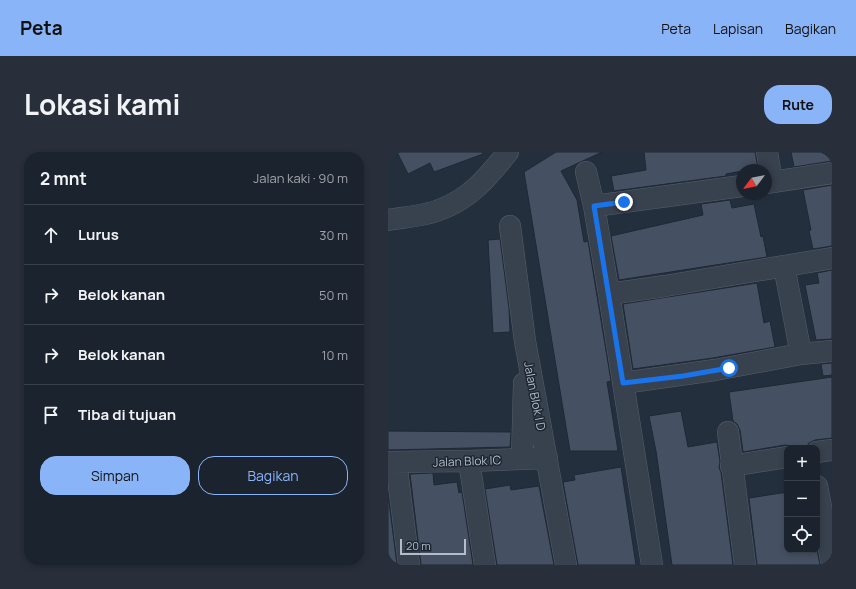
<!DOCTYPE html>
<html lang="id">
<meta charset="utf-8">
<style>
:root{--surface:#1b232e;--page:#282f3a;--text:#f1f3f6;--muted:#a0a4aa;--line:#39404a;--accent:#8ab4f8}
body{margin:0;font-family:Manrope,sans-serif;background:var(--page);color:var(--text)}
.controls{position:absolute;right:12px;bottom:12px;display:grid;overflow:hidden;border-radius:8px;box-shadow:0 2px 6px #0003}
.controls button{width:36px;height:36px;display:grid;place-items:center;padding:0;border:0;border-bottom:1px solid var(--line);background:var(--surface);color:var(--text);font:20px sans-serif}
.compass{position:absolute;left:348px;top:12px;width:36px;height:36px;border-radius:50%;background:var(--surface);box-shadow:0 2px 6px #0003;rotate:238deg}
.scale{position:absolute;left:12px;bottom:10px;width:66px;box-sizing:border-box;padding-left:4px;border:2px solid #b4bcc9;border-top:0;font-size:11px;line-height:14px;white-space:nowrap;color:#b4bcc9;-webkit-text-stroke:3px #1d2633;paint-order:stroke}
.stop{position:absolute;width:12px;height:12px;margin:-9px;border:3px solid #1a73e8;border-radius:50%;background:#fff}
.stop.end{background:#1a73e8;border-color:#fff;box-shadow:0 1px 4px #0008}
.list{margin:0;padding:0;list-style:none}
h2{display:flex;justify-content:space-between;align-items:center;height:52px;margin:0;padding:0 16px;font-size:17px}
h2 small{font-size:13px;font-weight:400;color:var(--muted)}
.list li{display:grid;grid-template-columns:26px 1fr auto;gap:12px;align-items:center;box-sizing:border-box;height:60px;padding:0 16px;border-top:1px solid var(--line)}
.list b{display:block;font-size:15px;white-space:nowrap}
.list em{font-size:13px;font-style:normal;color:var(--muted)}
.actions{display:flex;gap:8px;padding:12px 16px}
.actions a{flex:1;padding:9px 0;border:1px solid var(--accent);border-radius:16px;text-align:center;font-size:14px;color:var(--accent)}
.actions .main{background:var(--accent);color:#111}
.icon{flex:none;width:22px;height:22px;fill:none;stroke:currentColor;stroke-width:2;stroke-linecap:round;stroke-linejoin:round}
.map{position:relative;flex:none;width:444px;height:413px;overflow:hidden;border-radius:16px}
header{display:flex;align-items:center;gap:24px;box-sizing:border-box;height:56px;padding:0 20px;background:var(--accent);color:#111}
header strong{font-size:19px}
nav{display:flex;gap:22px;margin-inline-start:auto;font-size:14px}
.intro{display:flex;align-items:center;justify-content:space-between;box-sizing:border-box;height:96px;padding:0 24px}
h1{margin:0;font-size:28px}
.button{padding:10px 18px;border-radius:16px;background:var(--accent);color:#111;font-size:14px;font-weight:700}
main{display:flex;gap:24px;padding:0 24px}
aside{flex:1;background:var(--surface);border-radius:16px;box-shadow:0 2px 6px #0003}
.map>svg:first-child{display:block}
</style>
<header>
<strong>Peta</strong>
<nav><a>Peta</a><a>Lapisan</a><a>Bagikan</a></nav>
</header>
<div class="intro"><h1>Lokasi kami</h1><a class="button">Rute</a></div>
<main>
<aside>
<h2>2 mnt<small>Jalan kaki · 90 m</small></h2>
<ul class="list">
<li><svg class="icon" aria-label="ahead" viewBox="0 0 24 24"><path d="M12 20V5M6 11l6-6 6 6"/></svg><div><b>Lurus</b></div><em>30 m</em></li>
<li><svg class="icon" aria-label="right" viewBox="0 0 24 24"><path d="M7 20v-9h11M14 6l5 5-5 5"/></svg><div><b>Belok kanan</b></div><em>50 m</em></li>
<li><svg class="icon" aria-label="right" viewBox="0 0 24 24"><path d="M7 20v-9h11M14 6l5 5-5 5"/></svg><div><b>Belok kanan</b></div><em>10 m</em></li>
<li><svg class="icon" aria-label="arrive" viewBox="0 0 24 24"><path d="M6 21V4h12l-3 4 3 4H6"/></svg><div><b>Tiba di tujuan</b></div></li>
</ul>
<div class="actions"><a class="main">Simpan</a><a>Bagikan</a></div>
</aside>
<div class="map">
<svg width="444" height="413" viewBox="0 0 444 413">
<rect width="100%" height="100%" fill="#242f3e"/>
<path fill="#455162" stroke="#1f2835" d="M9 0H94L95 2 46 20 42 11 20 22Z
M168 0H214L173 19 189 48 196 90 200 89 223 229 219 230 230 299H182L136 20Z
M256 0H367L370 16 338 22V24L226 39 223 24 258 18Z
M403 0H444V9L406 15Z
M444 33V94L425 97 421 79 423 78 415 38Z
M342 48 344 56 366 52 373 85 375 84 379 105 231 128 223 84 315 63 313 52Z
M112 87 121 156 122 180 105 181 100 88Z
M444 118V187L428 188 417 133 431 131 429 121Z
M369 131 376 171 382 169 387 195 325 206 245 217 235 152Z
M444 211V223L435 224 433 212Z
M444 225V286L427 288 421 291 418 296H406L403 294 397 293 355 300 352 278 349 272 345 269 341 240Z
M293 259 300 295 329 290 332 310 331 316 333 320 345 413H284L268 299 261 264Z
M0 279 123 280 122 295 0 298Z
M233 315 248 413H190L175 330 187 328 186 323Z
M45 321 46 333 69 330 71 341 74 340 85 413H33L22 322Z
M122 333 123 338 151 334 166 413H109L97 337Z
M393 341H399V398H429L432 413H369L361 346Z
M0 342 9 413H0Z"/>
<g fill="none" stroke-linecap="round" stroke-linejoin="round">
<g stroke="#565f6c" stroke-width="22">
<path id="street" d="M379 0 384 30
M198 20 206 54 221 142 264 413
M378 31 444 21
M206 54 354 34
M0 68C16 65 37 64 51 58 82 47 100 25 120 0
M122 74 137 189 178 413
M396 114 413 202
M221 142 277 134 444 106
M235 231 327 218 413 202 444 199
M340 280 357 413
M429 300 444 298
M134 307 136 231
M81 309 97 413
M0 310 81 309 159 306
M8 310 21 413
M343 314 399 305
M429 334 444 413"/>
</g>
<use href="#street" stroke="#38414e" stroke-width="21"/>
</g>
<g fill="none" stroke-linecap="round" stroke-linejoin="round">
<path stroke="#1a73e8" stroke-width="5" d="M236 50 206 54 235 231 295 224 341 216"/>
</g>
<g text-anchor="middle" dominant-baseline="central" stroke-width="3" stroke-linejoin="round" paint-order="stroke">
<g font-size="12" fill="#b4bcc9" stroke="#1d2633">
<text transform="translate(147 244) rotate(79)">Jalan Blok I D</text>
<text transform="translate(79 309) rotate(-2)">Jalan Blok IC</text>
</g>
</g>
</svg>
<div class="controls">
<button>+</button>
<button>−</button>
<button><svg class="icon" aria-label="locate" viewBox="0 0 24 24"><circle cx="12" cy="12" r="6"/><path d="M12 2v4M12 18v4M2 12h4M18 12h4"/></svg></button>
</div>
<svg class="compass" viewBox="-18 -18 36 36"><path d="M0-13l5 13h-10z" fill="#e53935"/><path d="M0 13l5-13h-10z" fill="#a0a4aa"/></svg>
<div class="scale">20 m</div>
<div class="stop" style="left:341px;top:216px"></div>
<div class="stop end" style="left:236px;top:50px"></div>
</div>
</main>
